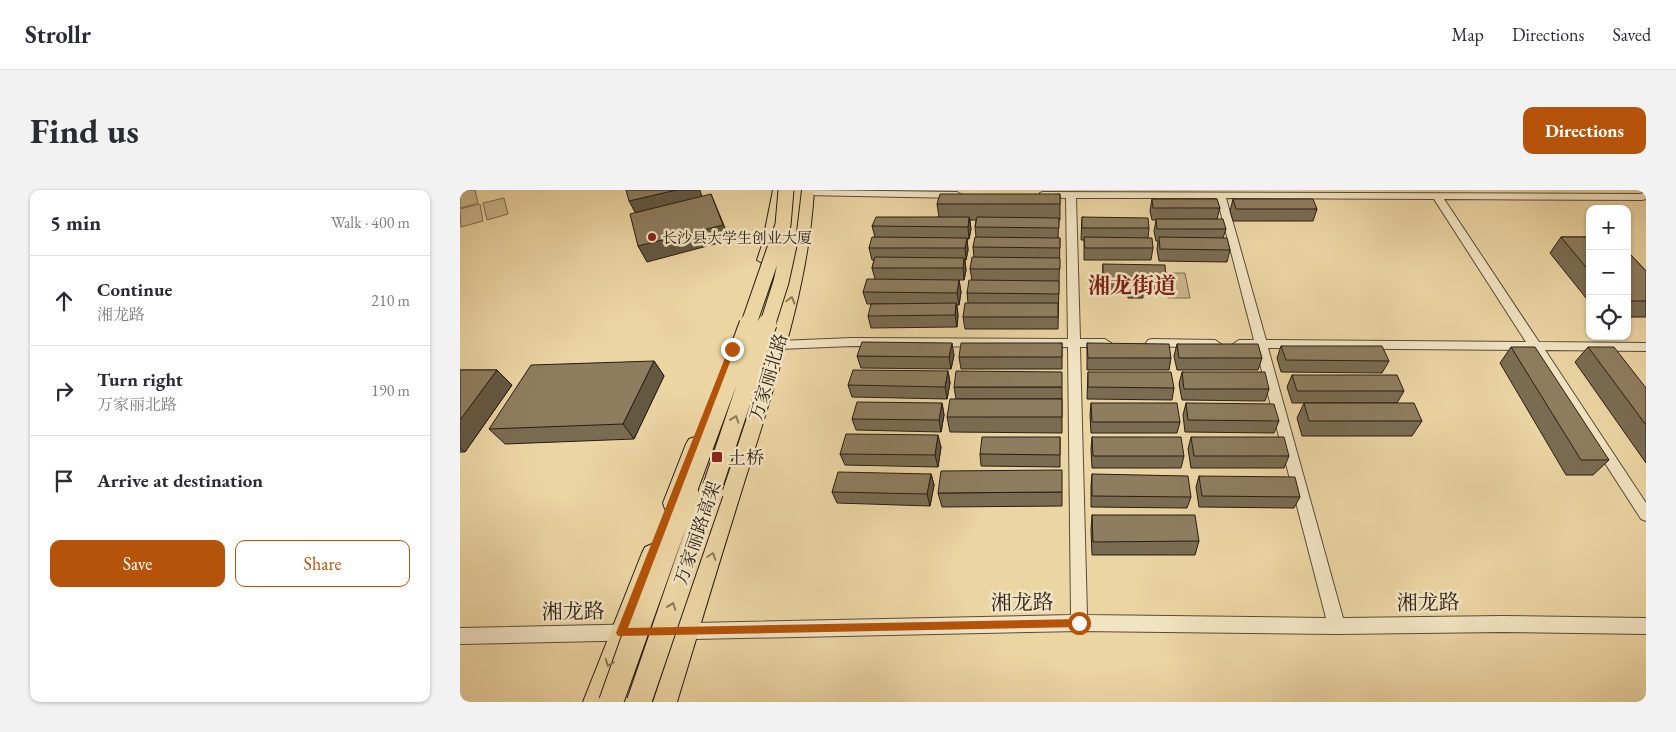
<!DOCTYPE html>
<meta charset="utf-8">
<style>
:root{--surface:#fff;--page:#f2f2f3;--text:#2b2b33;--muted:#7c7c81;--line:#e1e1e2;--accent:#b45309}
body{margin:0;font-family:"EB Garamond","Noto Serif SC",serif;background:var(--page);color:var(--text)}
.controls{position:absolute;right:15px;top:15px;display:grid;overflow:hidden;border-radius:10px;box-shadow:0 1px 4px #0004}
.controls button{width:45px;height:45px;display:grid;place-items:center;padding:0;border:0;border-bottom:1px solid var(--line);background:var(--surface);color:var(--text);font:25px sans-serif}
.stop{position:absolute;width:15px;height:15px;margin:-11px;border:4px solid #b45309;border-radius:50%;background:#fff}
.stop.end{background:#b45309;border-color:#fff;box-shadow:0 1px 5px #0008}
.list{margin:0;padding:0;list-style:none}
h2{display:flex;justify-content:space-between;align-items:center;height:65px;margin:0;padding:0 20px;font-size:21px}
h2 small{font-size:16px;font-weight:400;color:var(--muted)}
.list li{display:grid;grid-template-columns:32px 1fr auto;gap:15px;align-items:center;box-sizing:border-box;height:90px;padding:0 20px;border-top:1px solid var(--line)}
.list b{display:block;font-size:19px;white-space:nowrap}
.list p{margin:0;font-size:16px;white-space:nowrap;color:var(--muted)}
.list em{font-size:16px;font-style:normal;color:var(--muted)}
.actions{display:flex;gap:10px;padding:15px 20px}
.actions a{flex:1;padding:11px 0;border:1px solid var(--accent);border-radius:10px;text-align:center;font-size:18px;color:var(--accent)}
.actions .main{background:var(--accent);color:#fff}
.icon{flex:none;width:28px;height:28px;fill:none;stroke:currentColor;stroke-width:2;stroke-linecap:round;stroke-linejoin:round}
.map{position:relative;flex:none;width:1186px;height:512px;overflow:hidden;border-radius:10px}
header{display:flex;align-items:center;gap:30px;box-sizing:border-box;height:70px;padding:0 25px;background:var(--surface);border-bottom:1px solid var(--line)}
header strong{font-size:24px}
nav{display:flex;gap:28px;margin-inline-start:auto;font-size:18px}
.intro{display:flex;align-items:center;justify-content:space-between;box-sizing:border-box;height:120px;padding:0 30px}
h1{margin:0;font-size:35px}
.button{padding:12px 22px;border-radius:10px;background:var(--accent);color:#fff;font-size:18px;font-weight:700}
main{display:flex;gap:30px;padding:0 30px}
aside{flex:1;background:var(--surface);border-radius:10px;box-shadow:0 1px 4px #0004}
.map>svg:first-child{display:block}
</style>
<header>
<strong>Strollr</strong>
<nav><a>Map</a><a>Directions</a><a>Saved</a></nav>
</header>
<div class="intro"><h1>Find us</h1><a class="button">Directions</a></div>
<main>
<aside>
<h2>5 min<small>Walk · 400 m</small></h2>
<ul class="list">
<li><svg class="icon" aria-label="ahead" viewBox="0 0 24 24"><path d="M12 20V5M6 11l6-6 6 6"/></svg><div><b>Continue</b><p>湘龙路</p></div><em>210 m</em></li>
<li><svg class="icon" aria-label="right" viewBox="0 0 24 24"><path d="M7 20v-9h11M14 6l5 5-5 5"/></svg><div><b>Turn right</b><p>万家丽北路</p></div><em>190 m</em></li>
<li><svg class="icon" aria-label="arrive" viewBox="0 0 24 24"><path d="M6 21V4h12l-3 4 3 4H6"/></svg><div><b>Arrive at destination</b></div></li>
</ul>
<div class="actions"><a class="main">Save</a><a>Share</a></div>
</aside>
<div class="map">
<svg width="1186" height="512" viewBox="0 0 1186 512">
<rect width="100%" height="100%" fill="#ebd5a3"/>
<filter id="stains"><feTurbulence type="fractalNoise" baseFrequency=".004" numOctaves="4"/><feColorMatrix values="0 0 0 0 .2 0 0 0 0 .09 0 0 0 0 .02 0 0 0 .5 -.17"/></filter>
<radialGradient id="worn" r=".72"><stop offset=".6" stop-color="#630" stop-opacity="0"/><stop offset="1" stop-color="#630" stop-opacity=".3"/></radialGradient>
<path fill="#cab68b" stroke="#7a6a50" d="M6 0H15L18 13 0 18V2Z
M44 8 48 24 27 30 23 13Z
M20 14 23 31 1 37 0 19Z
M704 83H725L730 108H708Z"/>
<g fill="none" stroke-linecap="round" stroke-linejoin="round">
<g stroke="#5a4b38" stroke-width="2">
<path id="minor" d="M348 0 497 2 502 5 497 8 345 5 343 3Z
M583 2 1180 4 1186 2V9L1182 10 984 9 1079 152 1186 153V161L1085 160 1186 313V331L1181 329 1072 160 808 158 883 428 1043 426 1186 428V444L1043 442 877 444 619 441 0 454V438L611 425 608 157 392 156 319 159 313 155 319 151 392 148 608 149 606 8 580 7V3ZM616 8H757L794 150H779L773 154 779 158H796L866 428 627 425 620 157H645L651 153 645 149H620ZM766 8 974 9 1066 152 806 150Z
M692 149 755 150 761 154 755 158 688 156 686 153 688 150Z"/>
</g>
<g stroke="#291d15" stroke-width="2">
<path id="major" d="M313 0H325L316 55 311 70 304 74 297 70 302 55Z
M342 0H354C349 88 322 171 296 255 269 340 243 426 217 512H193L311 155 335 59Z
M235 247 241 249 244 254 221 313 219 319 212 321 205 319 203 313 226 254 229 249Z
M192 354 199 357 202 363 147 512H123L182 363 185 357Z"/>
</g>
<use href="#minor" fill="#f2e4c3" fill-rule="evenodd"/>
<use href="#major" fill="#ebd5a3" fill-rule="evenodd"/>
<g stroke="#291d15" stroke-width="17" stroke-linecap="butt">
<path id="highway-bridge-far2" d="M288 136 323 35 326 0
M307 136 321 92 330 51"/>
</g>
<g stroke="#291d15" stroke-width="21" stroke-linecap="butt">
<path id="highway-bridge-far1" d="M226 304 289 134
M250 304 307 134"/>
</g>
<g stroke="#291d15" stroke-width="26" stroke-linecap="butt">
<path id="highway-bridge" d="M151 512 226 302
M179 512 251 302"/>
</g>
<use href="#highway-bridge-far2" stroke="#ebd5a3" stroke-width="15"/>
<use href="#highway-bridge-far1" stroke="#ebd5a3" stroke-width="19"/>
<use href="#highway-bridge" stroke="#ebd5a3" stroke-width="24"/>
</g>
<path fill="#7a6c52" stroke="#291d15" d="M600 4V30H599L598 48H600L598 139H505L503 127 508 113 507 103 512 90 510 79 514 67 513 57 516 47 515 37 516 30H510L511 39 509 49H507L508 60 506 70H505L506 80 504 90H499L501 102 499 115H497L498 125 497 137 411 138 408 126 428 114H407L403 102 415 89 412 78 414 70H412L409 58 415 47 412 36 479 27 477 14Z
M692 9 760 18 757 29 766 39 763 48 770 60 767 72 699 71 697 59 698 51H696L694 41 696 30H692L690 21Z
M773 9 857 19 853 31H773L770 21Z
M622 27 689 38 688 48 693 58 691 70H624V50H621Z
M1101 47H1130V113L1090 63Z
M1167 61 1186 81V127H1167Z
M643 74 706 92 704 104 683 103V108H668L667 102 642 103Z
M602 153V179H501L499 167Z
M627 153 711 168 709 180H627Z
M717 154 802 168 798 180H717L714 166Z
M821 156 929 171 922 183 821 182 817 168Z
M1051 157 1149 270 1133 285H1106L1040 173Z
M1128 157 1186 198V273L1115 172Z
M494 165 491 179 401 178 397 166Z
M194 171 204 186 174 249 45 254 29 239Z
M0 180H37L52 195 5 262H0Z
M488 181 490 193 487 209 392 207 388 195Z
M628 182 714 198 712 210 627 209Z
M722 182 809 199 805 211 722 210 719 194Z
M832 185 944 201 937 213H832L827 197Z
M494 197H602V209H496Z
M602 209V243L490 242 487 227Z
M482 213 484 225 481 242 396 240 392 229Z
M631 213 720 232 717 243H631L630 225Z
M726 213 819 231 814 243 725 242 723 225Z
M844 213 962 231 952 246H842L837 228Z
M600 247V277L521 276 520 264Z
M632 247 724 266 721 278H632L631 259Z
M731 247 829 266 824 278H731L728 259Z
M481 257 478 277 385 275 380 264Z
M471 284 474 295 470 316 377 313 372 302Z
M632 284 731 307 727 318 631 317V296Z
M739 286 840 307 834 318 739 317 736 297Z
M602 302V316L482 317 478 303Z
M632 325 739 351 735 365H632L631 340Z"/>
<path fill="#635842" stroke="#291d15" d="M216 0H240L243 11 177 26 169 11Z
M251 4 270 50 187 72 178 56Z
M509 27 511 39 509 49 508 37Z
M507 48 508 60 506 70 505 58Z
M504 68 506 80 504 90 503 78Z
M499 90 501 102 499 115 497 103Z
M496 113 498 125 497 137 495 125Z
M492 153 494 165 491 179 489 167Z
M194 171 204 186 174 249 163 234Z
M37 180 52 195 5 262 0 257V230Z
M488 181 490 193 487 209 485 197Z
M482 213 484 225 481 242 479 230Z
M478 245 481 257 478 277 475 265Z
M471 284 474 295 470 316 467 304Z"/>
<path fill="#8e7d5f" stroke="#291d15" d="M166 0H216L169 11Z
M251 4 263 35 178 56 170 24Z
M480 4H600V14H477Z
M692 9H757L760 18H693Z
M773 9H853L857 19H776Z
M416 27H509L508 37 412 36Z
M517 27 599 28V38L515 37Z
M622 27 688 28 689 38H622Z
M696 29H763L766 39H697Z
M412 47 507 48 505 58H409Z
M515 47 600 48V58L513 57Z
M624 47 692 48 693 58H625Z
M699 47 767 48 770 60 700 59Z
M1101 47H1130V82Z
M1167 61 1186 81V111H1167Z
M415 67 504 68 503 78H412Z
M512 67 600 68V79H510Z
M643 74 705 75 706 92 684 90V96H669V90L643 91Z
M407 89 499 90 497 103 403 102Z
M509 90 599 91V104L507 103Z
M496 113 495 125 408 126 411 114Z
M505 113H598V127H503Z
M402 152 492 153 489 167 397 166Z
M501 153H602V167H499Z
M627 153 709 154 711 168H628Z
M717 154H798L802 168H719Z
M821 156H922L929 171 826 170Z
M1051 157H1075L1149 270H1121Z
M1128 157H1154L1186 198V235Z
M194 171 163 234 29 239 71 175Z
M0 180H37L0 230Z
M393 180 488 181 485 197 388 195Z
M496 181 602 182V197H494Z
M628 182H711L714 198 628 197Z
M722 182H805L809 199H724Z
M832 185H937L944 201H837Z
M490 209H602V227H487Z
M397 212 482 213 479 230 392 229Z
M631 213H717L720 232H632Z
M726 213 814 214 819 231 728 230Z
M844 213H954L962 231H849Z
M386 244 478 245 475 265 380 264Z
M522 247H600V265L520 264Z
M632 247H721L724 266H633Z
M731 247H824L829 266H734Z
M602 280V302L478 303 481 281Z
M378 282 471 284 467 304 372 302Z
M632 284 728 286 731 307 632 306Z
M739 286 835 287 840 307 742 306Z
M632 325H735L739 351 633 352Z"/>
<defs><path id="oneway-chevron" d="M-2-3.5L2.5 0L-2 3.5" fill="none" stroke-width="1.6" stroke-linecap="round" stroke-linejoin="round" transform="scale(1.25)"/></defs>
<g stroke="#8a795c">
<use href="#oneway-chevron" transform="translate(331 110) rotate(-74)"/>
<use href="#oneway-chevron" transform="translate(275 229) rotate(-71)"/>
<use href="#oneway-chevron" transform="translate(252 366) rotate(-72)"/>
<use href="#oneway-chevron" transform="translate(212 416) rotate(-71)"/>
<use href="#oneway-chevron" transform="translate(149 473) rotate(111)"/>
</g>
<path fill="#b45309" d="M269 158 275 159 168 438 619 429 624 433 622 437 158 446 156 443Z"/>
<g fill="#8f2418" stroke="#f2e4c3" stroke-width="2">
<circle cx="192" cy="47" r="5"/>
<rect x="251" y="261" width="12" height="12" rx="2.5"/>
</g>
<g text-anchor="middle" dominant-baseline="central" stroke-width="5" stroke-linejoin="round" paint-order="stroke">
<g font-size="15" fill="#291d15" stroke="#f2e4c3" text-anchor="start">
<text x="202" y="47">长沙县大学生创业大厦</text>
</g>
<g font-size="18" fill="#291d15" stroke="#f2e4c3">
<text transform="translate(308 187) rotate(-73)">万家丽北路</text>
<text transform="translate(237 343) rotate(-71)">万家丽路高架</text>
</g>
<g font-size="18" fill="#291d15" stroke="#f2e4c3" text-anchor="start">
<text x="268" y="267">土桥</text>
</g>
<g font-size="21" fill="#291d15" stroke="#f2e4c3">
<text transform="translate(562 412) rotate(-1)">湘龙路</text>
<text transform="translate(968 412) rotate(-1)">湘龙路</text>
<text transform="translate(113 421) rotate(-1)">湘龙路</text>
</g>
<g font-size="22" font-weight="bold" fill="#7a1f14" stroke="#f2e4c3">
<text x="672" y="95">湘龙街道</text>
</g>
</g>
<rect width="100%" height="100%" filter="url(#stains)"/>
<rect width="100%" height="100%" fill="url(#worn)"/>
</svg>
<div class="controls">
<button>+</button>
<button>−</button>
<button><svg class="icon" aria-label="locate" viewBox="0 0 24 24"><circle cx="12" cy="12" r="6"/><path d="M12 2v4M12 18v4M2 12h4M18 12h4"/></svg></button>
</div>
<div class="stop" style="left:619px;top:433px"></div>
<div class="stop end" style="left:272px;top:159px"></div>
</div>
</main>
